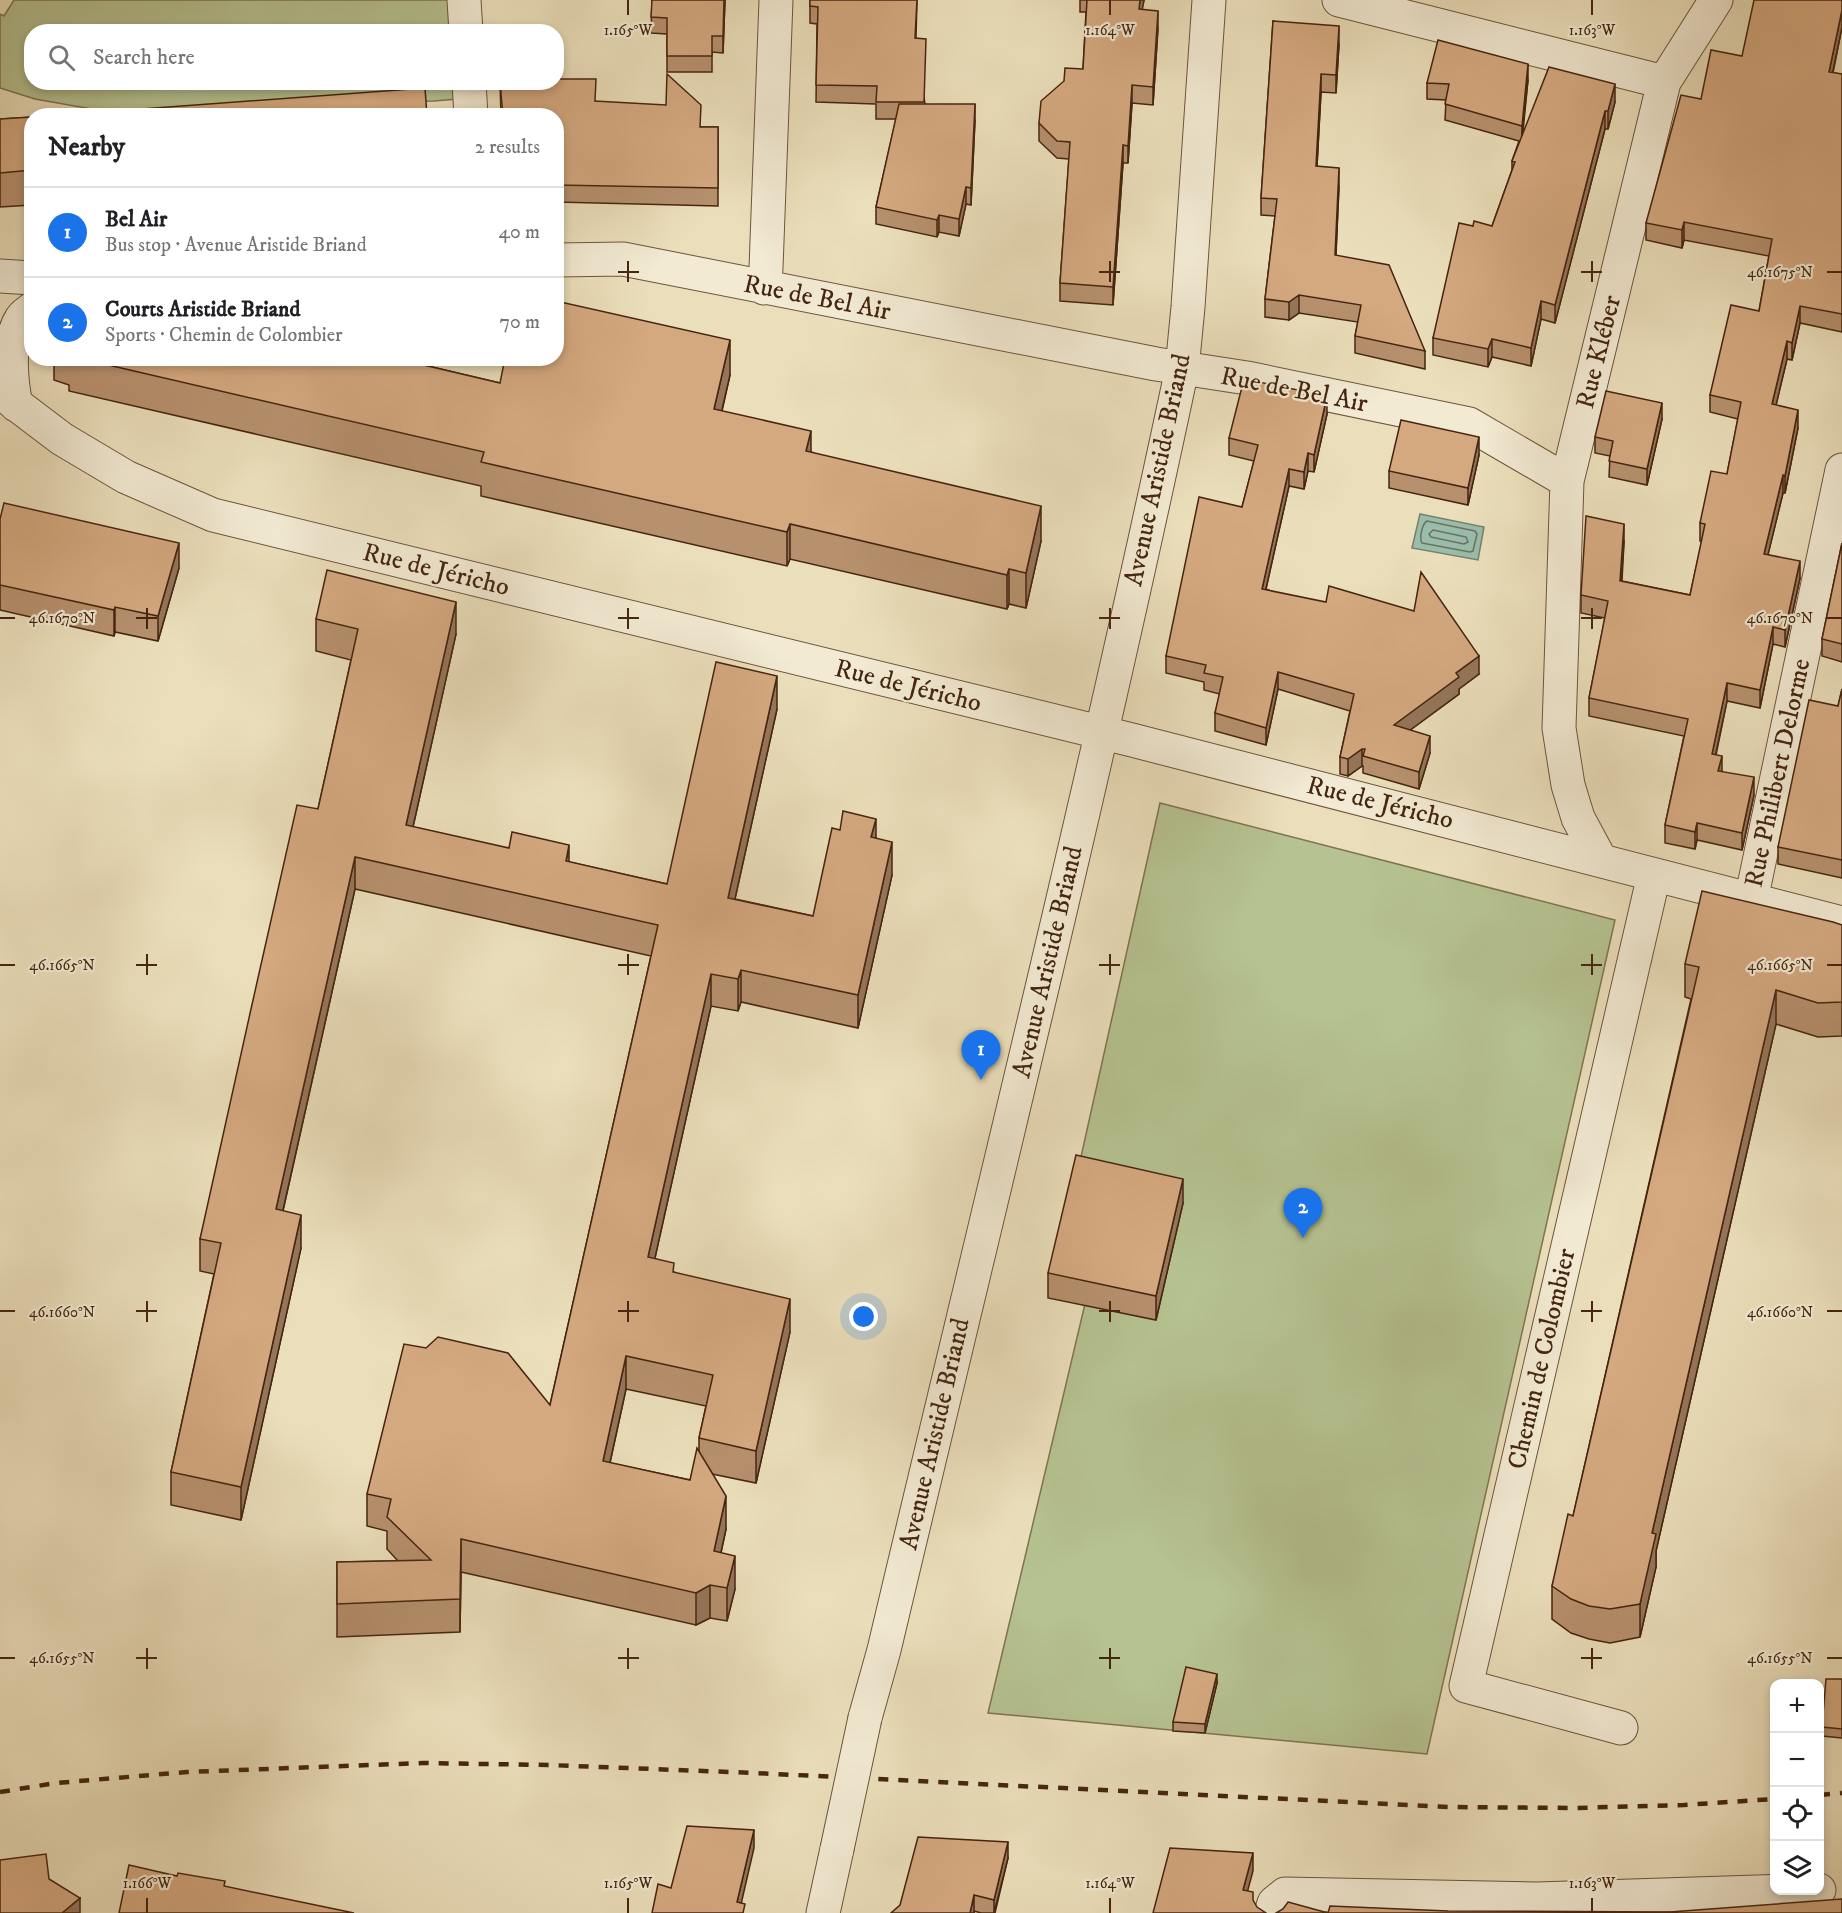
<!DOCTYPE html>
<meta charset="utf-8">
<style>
:root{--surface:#fff;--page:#f2f2f2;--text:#202124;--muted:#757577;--line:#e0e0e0;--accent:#1a73e8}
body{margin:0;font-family:"IM FELL DW Pica",serif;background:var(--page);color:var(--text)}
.controls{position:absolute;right:18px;bottom:18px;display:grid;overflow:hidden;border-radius:12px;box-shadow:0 3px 9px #0003}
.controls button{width:54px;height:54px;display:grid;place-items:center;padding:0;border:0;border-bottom:2px solid var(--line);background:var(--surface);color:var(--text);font:30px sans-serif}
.you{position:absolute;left:864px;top:1317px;width:21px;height:21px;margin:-15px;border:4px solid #fff;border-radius:50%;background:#1a73e8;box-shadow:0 0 0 9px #1a73e833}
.badge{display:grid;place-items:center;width:39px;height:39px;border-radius:50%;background:var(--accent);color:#fff;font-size:20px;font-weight:700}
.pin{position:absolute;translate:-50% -50px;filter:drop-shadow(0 2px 3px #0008)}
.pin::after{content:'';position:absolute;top:32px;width:21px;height:18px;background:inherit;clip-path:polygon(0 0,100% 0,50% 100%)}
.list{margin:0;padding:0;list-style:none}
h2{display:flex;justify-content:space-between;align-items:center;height:78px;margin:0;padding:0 24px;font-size:26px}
h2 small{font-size:20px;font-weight:400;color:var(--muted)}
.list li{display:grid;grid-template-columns:39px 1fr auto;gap:18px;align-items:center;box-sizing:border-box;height:90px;padding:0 24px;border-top:2px solid var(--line)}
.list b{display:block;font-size:22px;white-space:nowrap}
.list p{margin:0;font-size:20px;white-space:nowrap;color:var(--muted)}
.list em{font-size:20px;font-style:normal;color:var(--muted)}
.icon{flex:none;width:33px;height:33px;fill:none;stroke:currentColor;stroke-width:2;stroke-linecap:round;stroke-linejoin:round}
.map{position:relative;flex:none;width:1842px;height:1913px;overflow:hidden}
.search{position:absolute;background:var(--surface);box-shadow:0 3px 9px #0003;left:24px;top:24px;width:540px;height:66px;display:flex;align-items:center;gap:15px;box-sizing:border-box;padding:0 21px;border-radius:24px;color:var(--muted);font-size:22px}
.panel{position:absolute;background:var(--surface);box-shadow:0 3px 9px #0003;left:24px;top:108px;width:540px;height:258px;border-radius:24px}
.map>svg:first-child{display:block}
</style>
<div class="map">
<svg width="1842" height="1913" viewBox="0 0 1842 1913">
<rect width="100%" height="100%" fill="#ebdfbb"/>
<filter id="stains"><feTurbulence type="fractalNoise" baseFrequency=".00333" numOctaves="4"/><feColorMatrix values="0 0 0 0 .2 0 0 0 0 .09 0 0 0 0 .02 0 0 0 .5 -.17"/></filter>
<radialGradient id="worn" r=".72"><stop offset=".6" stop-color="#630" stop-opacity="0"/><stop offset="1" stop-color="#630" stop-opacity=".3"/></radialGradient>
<path fill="#b6c291" stroke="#7e7450" stroke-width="1.5" d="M14 0H464L466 31 32 32V82H469L470 98 434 101 103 111 35 99 0 88V14L4 16Z
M1160 803 1615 920 1427 1754 988 1713 1085 1304 1076 1179Z"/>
<path fill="#99bdab" stroke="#77806d" stroke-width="1.5" d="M1420 514 1484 527 1478 560 1412 548Z"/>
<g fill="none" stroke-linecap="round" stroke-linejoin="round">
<path stroke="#6f715e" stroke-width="1.5" d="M1427 521 1475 531 1477 534 1473 551 1470 552 1422 543C1419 538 1422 524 1427 521Z
M1433 530 1466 537 1468 542 1464 544 1431 537 1429 534Z"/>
<g stroke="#6e543b" stroke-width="35">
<path id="minor" d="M464 0 466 32
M1339 0 1664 82
M469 82 471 116
M556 260 623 259 1156 364 1247 378 1469 424 1567 481 1559 728 1568 785 1578 818 1600 859
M0 276 32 278
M764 288 766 268 776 0
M0 392 62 439 126 477 213 515 1132 740 1842 923
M16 405C11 381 7 341 21 319 23 315 28 312 32 309
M1567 481 1664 82 1716 0
M1751 900 1842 470
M865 1718 884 1650C985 1223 1091 798 1182 369L1188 307 1209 0
M1621 1728 1466 1686 1654 875
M823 1913 837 1849
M1271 1913 1274 1903 1285 1894 1537 1899 1819 1890"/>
</g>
<use href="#minor" stroke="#f2ead3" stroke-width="33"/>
<path stroke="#452510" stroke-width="4.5" stroke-dasharray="10 10" stroke-linecap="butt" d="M0 1792 56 1783 187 1772 423 1763 549 1765 755 1773 1449 1807 1574 1808 1684 1805 1774 1799
M1820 1795 1842 1793"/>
<g stroke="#6e543b" stroke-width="35" stroke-linecap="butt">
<path id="minor-bridge" d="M837 1849 865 1718"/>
</g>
<use href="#minor-bridge" stroke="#f2ead3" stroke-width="33"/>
</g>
<path fill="#b7916e" stroke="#452510" stroke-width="1.5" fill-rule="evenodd" d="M652 0H725L723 53 712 52V72H667V34L651 33Z
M810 0H917L916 38 925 104 975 120 971 205 966 204 959 236 939 232 937 237 876 224V207L896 119H876V104L816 102 817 24 810 23Z
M1080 0H1144L1142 9 1158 28 1153 105 1132 103 1128 163H1123L1113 305 1060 301V283L1069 159 1057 158 1039 141V123L1083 69 1086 12H1080Z
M1842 0V27L1833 73 1842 74V332L1800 323 1792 360 1787 359 1776 405 1798 428 1785 493H1783L1768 554 1800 578 1785 647 1773 644 1760 708 1727 701 1716 755 1722 772 1754 795 1742 850 1697 840 1695 849 1665 843V825L1684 736 1589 716V698L1605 618 1581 613V595L1624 542 1622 581 1690 595 1702 541H1700V523L1727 474 1738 419 1710 412V395L1759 311 1769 256 1684 240 1682 248 1646 240V223L1701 99 1742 56Z
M1273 21 1339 44 1336 93 1321 92 1317 166 1339 186 1336 255 1425 351V369L1355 353V336L1358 322 1299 313 1289 320 1265 317V299L1275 216 1261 215V198Z
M1528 80 1522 134 1615 102 1608 129H1605L1555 323 1541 319 1531 366 1492 357 1488 367 1433 355V338L1473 226H1492L1512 170V161L1519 141 1445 120 1446 100 1427 99V83Z
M500 82 595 101 701 127H718V206L556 202V116H501Z
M32 117V205L0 207V119Z
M54 358H394L500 383 730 375 722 411 811 452 1041 541 1026 608 1009 604 1007 609 790 559 787 566 481 496V486L69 391V385L54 380Z
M1327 414 1314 472 1308 471 1304 489 1289 486 1266 589 1479 674 1459 689V694L1410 730 1430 753 1419 789 1363 773V766H1362L1348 776 1340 774V757L1350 711 1278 689 1266 745 1215 731V713L1220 694 1204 690V682L1166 673V656L1242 507 1254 461 1229 455V438Z
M1662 419 1647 485 1609 477 1610 456 1595 453V437Z
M1479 455 1468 505 1389 488V471Z
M0 519 179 568 158 641 115 632 114 636 0 610Z
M1842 543V662L1822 656V639Z
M316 619 456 634 413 827 667 884 777 709 735 899 813 916 876 838 892 875 858 1028 741 1002 738 1011 711 1006 655 1258 674 1272 790 1332 756 1483 712 1474 726 1529 721 1553 735 1589 727 1621 710 1618 696 1625 461 1572 460 1632 337 1637V1562L398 1561 387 1549V1531L367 1526V1494L550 1405 651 956 355 889 283 1211 301 1248 241 1520 171 1505V1472L214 1274 200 1271V1239L318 809 351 660 316 651ZM626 1389 706 1406 699 1438V1452L690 1480 610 1463Z
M1842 689V878L1778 864V847L1838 706Z
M1842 925V1036L1818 1037 1776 1024 1656 1551V1567L1640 1637 1610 1643 1589 1639 1571 1633 1552 1619V1586L1573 1516 1691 999 1685 997V964Z
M1183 1203 1156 1320 1048 1298V1273Z
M1842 1679V1738L1822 1736V1727Z
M1217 1683 1205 1733 1173 1731V1722Z
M1008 1858 995 1913H981L974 1911V1913H891Z"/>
<path fill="#95765a" stroke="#452510" stroke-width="1.5" d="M724 0H725L723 53V36Z
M1140 0H1144L1139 27V9Z
M1842 10V27L1829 90V72Z
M1158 11V28L1153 105V87Z
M1339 26V44L1336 93V75Z
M1528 64V80L1522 142V126Z
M1321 74V92L1316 184V166Z
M1615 84V102L1608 129V111Z
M1132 85V103L1128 163V146Z
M975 104V120L971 205V188Z
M1605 111V129L1555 323V305Z
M1123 145V163L1113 305V287Z
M1339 168V186L1335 272V255Z
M966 187V204L959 236V219Z
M939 215V232L937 237V220Z
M1684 222V240L1682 248V230Z
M1299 295V313L1289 320V302Z
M1541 301V319L1531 366V348Z
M1800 306V323L1792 360V343Z
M1492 339V357L1488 367V349Z
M730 340V375L714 444V409Z
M1787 341V359L1772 422V404Z
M1327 396V414L1314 472V455Z
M1662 403V419L1647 485V469Z
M1798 410V428L1785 493V476Z
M811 431V466L806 451Z
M1479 437V455L1468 505V488Z
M1308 453V471L1304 489V472Z
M1289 469V486L1262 606V589Z
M1783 475V493L1764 571V554Z
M1041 506V541L1026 608V573Z
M790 524V559L787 566V532Z
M1624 524V542L1620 598V581Z
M179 543V568L158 641V616Z
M1800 561V578L1785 647V630Z
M1009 569V604L1007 609V575Z
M456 602V634L406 858V825Z
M115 607V632L114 636V610Z
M1773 627V644L1760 708V690Z
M1479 656V674L1459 689V694L1394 742V725L1456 673Z
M1278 672V689L1266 745V728Z
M777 676V709L728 930V898Z
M1727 683V701L1712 771V754Z
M1430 736V753L1419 789V772Z
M1362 749V766L1348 776V759Z
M1722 756V773L1718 771Z
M1754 777V795L1742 850V833Z
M876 819V851L871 837Z
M1697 823V840L1695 849V832Z
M892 842V875L858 1028V995Z
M569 845V877L566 861Z
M355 857V889L276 1241V1209Z
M741 970V1002L738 1011V979Z
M711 974V1006L648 1289V1257Z
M1776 990V1024L1656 1551V1567L1640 1637V1604L1652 1533Z
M1183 1179V1203L1156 1320V1296Z
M301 1215V1248L241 1520V1487Z
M790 1299V1332L756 1483V1451Z
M626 1356V1389L603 1494V1461Z
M726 1496V1529L714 1584V1551Z
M461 1539V1572L460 1632V1599Z
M735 1556V1589L727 1621V1588Z
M710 1585V1618L696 1625V1593Z
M1217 1674V1683L1205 1733V1724Z
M754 1830V1848L739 1913 737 1902Z
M1008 1842V1858L994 1913V1900Z
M1253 1853V1871L1243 1908V1890Z
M974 1895V1913H970Z
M80 1898V1913H62Z"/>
<path fill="#d5a980" stroke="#452510" stroke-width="1.5" d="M652 0H724L723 36H712V56H667V18L651 17Z
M810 0H917L915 38 926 39 924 102H876L877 86 816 85 818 7 810 6Z
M1087 0H1140L1139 9 1158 11 1153 87 1132 85 1128 146 1123 145 1113 287 1060 283 1070 142 1057 141 1039 123 1041 101 1064 81 1065 68 1083 69Z
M1754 0H1842V10L1829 72 1842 74V314L1800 306 1792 343 1787 341 1772 404 1798 410 1785 476 1783 475 1764 554 1800 561 1785 630 1773 627 1760 690 1727 683 1712 754 1722 756 1718 771 1754 777 1742 833 1697 823 1695 832 1665 825 1688 719 1589 698 1608 601 1581 595 1586 516 1624 524 1620 581 1690 595 1705 524 1700 523 1711 471 1727 474 1741 402 1710 395 1731 305 1759 311 1772 239 1684 222 1682 230 1646 223 1681 95 1701 99 1711 50 1742 56Z
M1273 21 1339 26 1336 75 1321 74 1316 166 1339 168 1335 255 1389 265 1425 351 1355 336 1361 305 1299 295 1289 302 1265 299 1277 199 1261 198Z
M1438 40 1528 64 1522 126 1445 104 1449 84 1427 83Z
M1549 67 1615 84 1608 111H1605L1555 305 1541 301 1531 348 1492 339 1488 349 1433 338 1459 223 1473 226 1474 221 1492 226 1515 162 1512 161Z
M667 74 701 105 700 127H718V188L556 185V116H503L500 82H556V79H596L595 101 666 105Z
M425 88 427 116H47Z
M899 104H975L971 188 966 187 959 219 939 215 937 220 876 207Z
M32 117V170L0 173V119Z
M556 301 730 340 714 409 811 431 806 451 1041 506 1026 573 1009 569 1007 575 790 524 787 532 481 462 484 452 78 358H394L500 383 505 358H556Z
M1244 379 1327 396 1314 455 1308 453 1304 472 1289 469 1262 589 1326 602 1329 586 1414 611 1421 572 1479 656 1456 673 1459 677 1394 725 1430 736 1419 772 1363 756 1365 749H1362L1348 759 1340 757 1354 694 1278 672 1266 728 1215 713 1223 677 1204 673 1206 665 1166 656 1199 497 1242 507 1258 445 1229 438Z
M1606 391 1662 403 1647 469 1609 461 1613 441 1595 437Z
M1401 420 1479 437 1468 488 1389 471Z
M4 503 179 543 158 616 115 607 114 610 0 585V519Z
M1842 543V644L1822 639Z
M327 570 456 602 406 825 509 848 512 832 569 845 566 861 667 884 716 662 777 676 728 898 813 916 832 828 840 830 843 811 876 819 871 837 892 842 858 995 741 970 738 979 711 974 648 1257 674 1263 673 1272 790 1299 756 1451 699 1438 713 1375 626 1356 603 1461 690 1480 697 1448 726 1496 714 1551 735 1556 727 1588 710 1585 696 1593 461 1539 460 1599 337 1604V1562L431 1560 387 1517 391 1499 367 1494 404 1344 426 1348 438 1337 508 1353 550 1405 658 925 355 857 276 1209 301 1215 241 1487 171 1472 221 1243 200 1239 251 1009 297 805 318 809 358 629 316 619Z
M1842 689V860L1778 847 1809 700 1838 706Z
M1702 891 1833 922 1842 925V1002L1818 1003 1776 990 1652 1533 1656 1534 1640 1604 1610 1609 1589 1606 1571 1599 1552 1586 1568 1514 1573 1516 1699 967 1685 964Z
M1076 1155 1183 1179 1156 1296 1048 1273Z
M1186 1667 1217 1674 1205 1724 1173 1722Z
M1826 1679H1842V1729L1822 1727Z
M687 1826 754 1830 737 1902 745 1904 743 1913H652L658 1884 671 1888Z
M918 1837 1008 1842 994 1900 974 1895 970 1913H891L900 1905Z
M1170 1848 1253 1853 1243 1890 1253 1892V1900L1257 1907 1266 1913H1153Z
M46 1854 49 1879 80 1898 62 1913H0V1860Z
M129 1865 177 1876 178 1873 225 1881 224 1886 354 1913H119Z
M1842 1899V1913H1328L1330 1906 1448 1911 1670 1912Z
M1288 1902 1328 1913H1276L1283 1909Z"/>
<path fill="none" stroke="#452510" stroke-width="2" d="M628 0V15M1110 0V15M1592 0V15M628 261V282M1110 261V282M1592 261V282M618 272H639M1099 272H1120M1581 272H1602M1827 272H1842M147 608V629M628 608V629M1110 608V629M1592 608V629M0 618H15M136 618H157M618 618H639M1099 618H1120M1581 618H1602M1827 618H1842M147 954V975M628 954V975M1110 954V975M1592 954V975M0 965H15M136 965H157M618 965H639M1099 965H1120M1581 965H1602M1827 965H1842M147 1301V1322M628 1301V1322M1110 1301V1322M1592 1301V1322M0 1311H15M136 1311H157M618 1311H639M1099 1311H1120M1581 1311H1602M1827 1311H1842M147 1648V1669M628 1648V1669M1110 1648V1669M1592 1648V1669M0 1658H15M136 1658H157M618 1658H639M1099 1658H1120M1581 1658H1602M1827 1658H1842M147 1898V1913M628 1898V1913M1110 1898V1913M1592 1898V1913"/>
<g text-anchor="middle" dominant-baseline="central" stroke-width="4.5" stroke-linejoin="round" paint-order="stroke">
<g font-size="26" fill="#452510" stroke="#f2ead3">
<text transform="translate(817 298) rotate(11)">Rue de Bel Air</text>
<text transform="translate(1599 352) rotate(-76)">Rue Kléber</text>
<text transform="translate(1294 390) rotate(11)">Rue de Bel Air</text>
<text transform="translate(1158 470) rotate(-78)">Avenue Aristide Briand</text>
<text transform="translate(436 570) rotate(14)">Rue de Jéricho</text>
<text transform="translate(908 686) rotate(14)">Rue de Jéricho</text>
<text transform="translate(1778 773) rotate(-78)">Rue Philibert Delorme</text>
<text transform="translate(1380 803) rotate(14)">Rue de Jéricho</text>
<text transform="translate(1048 962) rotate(-77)">Avenue Aristide Briand</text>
<text transform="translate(1542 1359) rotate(-77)">Chemin de Colombier</text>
<text transform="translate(935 1434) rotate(-77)">Avenue Aristide Briand</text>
</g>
</g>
<g font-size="15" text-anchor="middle" fill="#452510" stroke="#f2ead3" stroke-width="4.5" stroke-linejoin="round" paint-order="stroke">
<text x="628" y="35">1.165°W</text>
<text x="1110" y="35">1.164°W</text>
<text x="1592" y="35">1.163°W</text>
<text x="1780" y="277">46.1675°N</text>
<text x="62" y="623">46.1670°N</text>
<text x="1780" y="623">46.1670°N</text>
<text x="62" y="970">46.1665°N</text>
<text x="1780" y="970">46.1665°N</text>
<text x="62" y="1317">46.1660°N</text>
<text x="1780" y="1317">46.1660°N</text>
<text x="62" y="1663">46.1655°N</text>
<text x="1780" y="1663">46.1655°N</text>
<text x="147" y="1888">1.166°W</text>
<text x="628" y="1888">1.165°W</text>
<text x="1110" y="1888">1.164°W</text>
<text x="1592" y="1888">1.163°W</text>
</g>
<rect width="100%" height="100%" filter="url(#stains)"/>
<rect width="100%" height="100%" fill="url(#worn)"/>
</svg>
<div class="controls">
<button>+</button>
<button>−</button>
<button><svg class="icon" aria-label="locate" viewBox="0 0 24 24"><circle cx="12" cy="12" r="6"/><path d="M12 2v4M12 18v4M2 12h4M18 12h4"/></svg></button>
<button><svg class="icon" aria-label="layers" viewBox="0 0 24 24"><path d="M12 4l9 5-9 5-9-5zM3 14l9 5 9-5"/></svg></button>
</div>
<div class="you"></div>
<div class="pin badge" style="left:981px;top:1080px">1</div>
<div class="pin badge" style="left:1303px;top:1238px">2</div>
<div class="search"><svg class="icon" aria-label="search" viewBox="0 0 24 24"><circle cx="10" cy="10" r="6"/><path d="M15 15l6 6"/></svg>Search here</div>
<section class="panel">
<h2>Nearby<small>2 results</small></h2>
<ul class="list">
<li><span class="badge">1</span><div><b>Bel Air</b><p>Bus stop · Avenue Aristide Briand</p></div><em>40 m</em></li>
<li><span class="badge">2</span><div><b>Courts Aristide Briand</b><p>Sports · Chemin de Colombier</p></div><em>70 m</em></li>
</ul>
</section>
</div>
